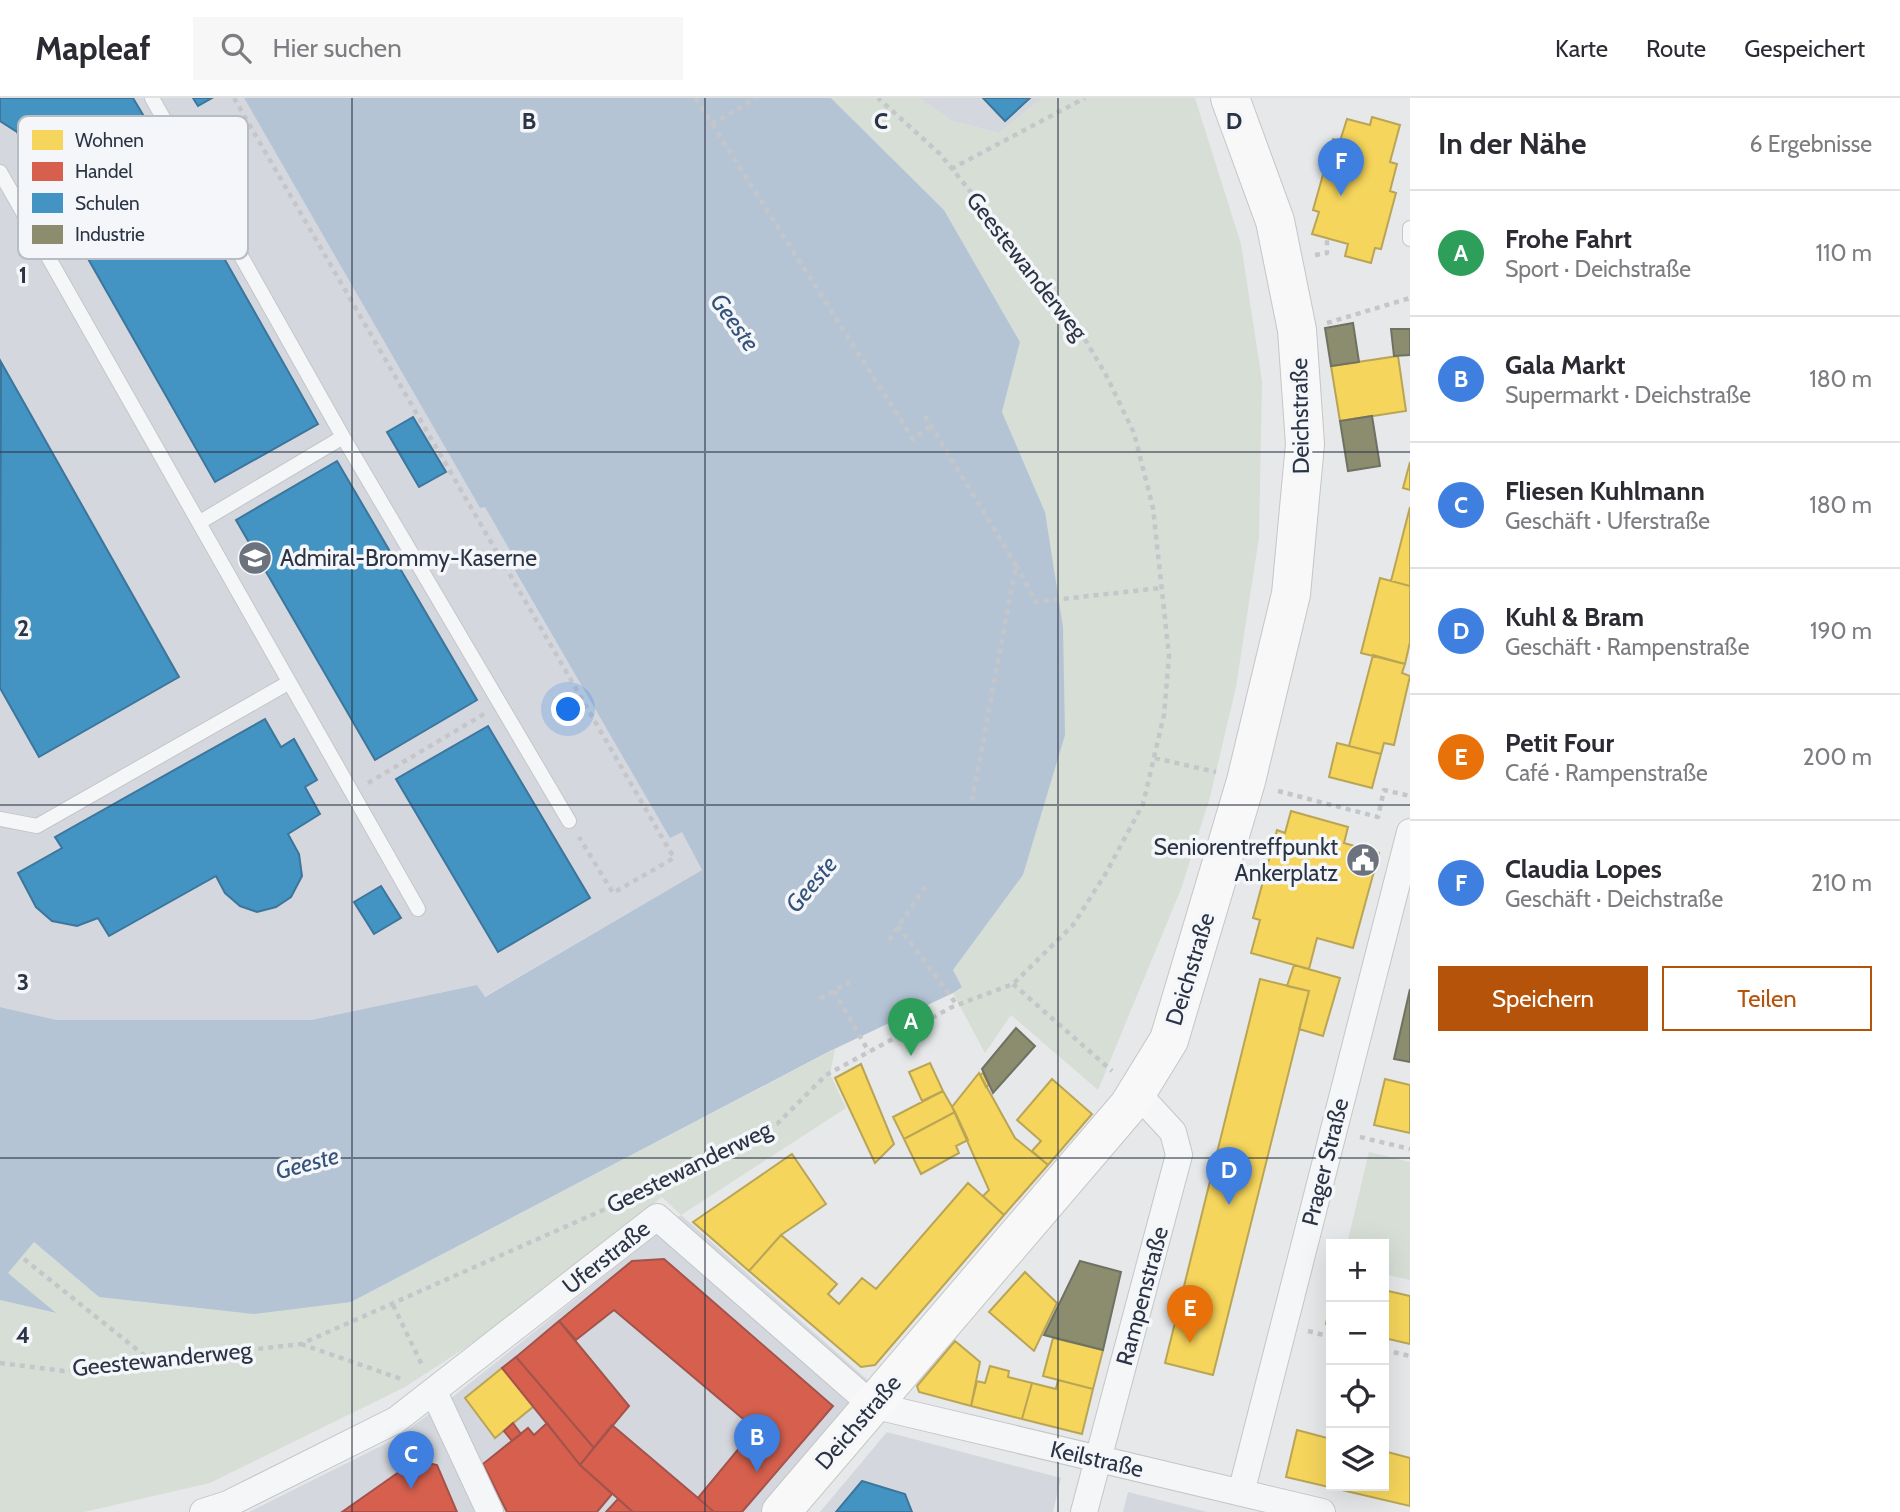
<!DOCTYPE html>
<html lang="de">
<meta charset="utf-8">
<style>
:root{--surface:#fff;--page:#f7f7f7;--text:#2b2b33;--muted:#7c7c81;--line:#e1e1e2;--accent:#b45309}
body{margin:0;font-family:Cabin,sans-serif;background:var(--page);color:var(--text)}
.controls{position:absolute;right:21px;bottom:21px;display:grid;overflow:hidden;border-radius:0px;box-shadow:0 7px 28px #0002}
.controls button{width:63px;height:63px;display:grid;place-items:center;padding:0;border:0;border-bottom:2px solid var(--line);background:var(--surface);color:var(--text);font:35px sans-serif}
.you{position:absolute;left:569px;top:612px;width:24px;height:24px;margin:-18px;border:5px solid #fff;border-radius:50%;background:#1a73e8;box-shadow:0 0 0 10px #1a73e833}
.badge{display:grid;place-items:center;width:46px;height:46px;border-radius:50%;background:var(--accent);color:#fff;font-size:23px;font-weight:700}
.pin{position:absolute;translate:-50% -58px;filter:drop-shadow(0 2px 4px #0008)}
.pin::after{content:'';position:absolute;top:37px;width:24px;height:21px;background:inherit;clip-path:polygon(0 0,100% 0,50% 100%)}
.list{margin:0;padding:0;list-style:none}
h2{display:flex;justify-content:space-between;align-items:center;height:91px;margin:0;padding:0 28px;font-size:30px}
h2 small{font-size:23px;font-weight:400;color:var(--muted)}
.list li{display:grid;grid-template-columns:46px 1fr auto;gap:21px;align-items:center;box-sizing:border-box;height:126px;padding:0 28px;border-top:2px solid var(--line)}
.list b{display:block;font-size:26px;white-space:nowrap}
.list p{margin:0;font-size:23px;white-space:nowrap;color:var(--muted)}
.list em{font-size:23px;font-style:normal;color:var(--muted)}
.actions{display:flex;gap:14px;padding:21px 28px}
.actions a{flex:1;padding:16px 0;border:2px solid var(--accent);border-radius:0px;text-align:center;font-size:24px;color:var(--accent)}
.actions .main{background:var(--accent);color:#fff}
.icon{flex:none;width:38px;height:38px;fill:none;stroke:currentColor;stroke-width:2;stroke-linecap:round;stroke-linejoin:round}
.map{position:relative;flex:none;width:1410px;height:1414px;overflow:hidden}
header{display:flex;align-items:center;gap:42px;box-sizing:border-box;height:98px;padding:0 35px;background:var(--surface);border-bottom:2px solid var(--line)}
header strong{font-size:33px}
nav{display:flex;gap:38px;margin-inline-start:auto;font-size:24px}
.search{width:490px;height:63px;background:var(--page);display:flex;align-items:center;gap:18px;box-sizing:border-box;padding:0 24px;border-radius:0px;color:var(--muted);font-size:26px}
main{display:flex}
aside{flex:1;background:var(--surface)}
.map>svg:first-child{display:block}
</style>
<header>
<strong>Mapleaf</strong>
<div class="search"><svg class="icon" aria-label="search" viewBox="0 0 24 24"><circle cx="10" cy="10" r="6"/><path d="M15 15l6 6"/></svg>Hier suchen</div>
<nav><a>Karte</a><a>Route</a><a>Gespeichert</a></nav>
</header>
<main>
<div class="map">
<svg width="1410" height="1414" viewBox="0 0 1410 1414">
<rect width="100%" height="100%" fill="#e6e8ea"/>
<path fill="#d4d7dd" d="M0 0H244L480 410 485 408 513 458 508 462 670 739 682 733 702 772 484 899 477 887 311 922H57L0 909Z
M919 0H1043L999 35 952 23Z
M681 1117 871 1285 763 1414H249L395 1341 455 1297Z
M887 1334 1061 1380 1053 1414H820Z
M1128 1394 1207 1414H1123Z"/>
<path fill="#d6ded6" d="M831 0H919L952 23 999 35 1043 0H1195L1241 146 1262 283 1259 439 1236 589 1210 699 1181 791 1098 992 1011 917 985 955 953 895 962 889 953 872 1023 777 1045 414 1002 314 1020 244 944 112Z
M835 951 830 976 846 1010 681 1117 662 1099 494 1231 405 1289 210 1385 84 1414H0V1202L54 1215 7 1175 34 1144 99 1199 351 1204Z
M1369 1054 1410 1064V1182L1384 1176V1146H1347Z"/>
<path fill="#b4c4d5" d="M244 0H831L944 112 1020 244 1002 314 1045 414 1063 529 1065 637 1023 777 953 872 962 889 953 895 830 953 351 1204 254 1216 99 1199 34 1144 8 1175 56 1215 0 1202V909L57 922H311L477 887 485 899 702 772 682 734 670 740 508 461 513 458 485 409 480 410Z"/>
<path fill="#f6d55c" stroke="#b9a555" stroke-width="2" d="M1372 19 1400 27 1390 64 1397 66 1390 93 1396 95 1381 151 1375 150 1371 165 1345 158 1348 146 1312 136 1319 114 1313 112 1333 41 1340 43 1347 21 1370 27Z
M1398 258 1406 313 1340 323 1331 268Z
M1410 364V392L1403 390Z
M1410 409V488L1391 483Z
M1380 480 1410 488V544L1405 566 1361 555Z
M1373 557 1405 566 1402 575 1410 578 1394 647 1384 645 1381 656 1349 648Z
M1337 645 1381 656 1372 690 1329 679Z
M1291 713 1348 729 1344 745 1379 755 1353 850 1317 840 1309 871 1251 855 1260 822 1253 820 1277 732 1285 735Z
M1294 867 1340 880 1323 938 1299 931 1309 893 1287 888Z
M1260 881 1309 893 1213 1277 1165 1265Z
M930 965 943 993 922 1003 909 974Z
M861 966 894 1046 875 1065 835 980Z
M979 975 1015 1040 1048 1067 1004 1117 983 1098 989 1092 952 1009Z
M983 975 989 987 986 989 980 977Z
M1052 981 1092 1016 1048 1067 1032 1053 1041 1043 1017 1022Z
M1385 981 1410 987V1035L1374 1027Z
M943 993 955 1014 904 1041 893 1019Z
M955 1014 968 1042 956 1048 959 1055 921 1076 904 1041Z
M792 1056 826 1106 781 1137 749 1173 693 1124Z
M968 1085 1004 1117 875 1267 861 1269 749 1173 781 1137 837 1186 828 1196 839 1206 862 1180 876 1191Z
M1025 1174 1057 1205 1034 1253 989 1214Z
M1384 1192 1410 1198V1246L1384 1240Z
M1331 1202V1228L1326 1226Z
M1053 1240 1103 1252 1093 1291 1043 1278Z
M955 1243 980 1264 971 1308 919 1294 917 1288Z
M990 1268 1009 1273 1008 1279 1032 1285 1022 1321 971 1308 977 1283 985 1285Z
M502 1270 534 1308 495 1340 465 1300Z
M1058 1282 1093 1291 1082 1336 1022 1321 1032 1285 1056 1291Z
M1297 1332 1331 1341V1388H1384V1353L1410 1360V1408L1286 1379Z"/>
<path fill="#d6604d" stroke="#a3534b" stroke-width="2" d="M664 1161 833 1308 742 1414H714L698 1400 755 1331 614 1212 576 1242 559 1223 632 1163Z
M559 1223 629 1308 594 1350 516 1259Z
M516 1259 594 1350 580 1367 502 1270Z
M513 1325 521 1336 512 1343 504 1333Z
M547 1325 580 1367 612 1396 597 1414H507L483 1366 528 1330 534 1337Z
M612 1327 698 1400 714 1414H633L580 1367Z
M416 1362 437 1367 457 1414H342Z
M618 1401 633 1414H606Z"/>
<path fill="#4393c3" stroke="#3c769d" stroke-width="2" d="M0 0H133L155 37 51 95 17 34 0 23Z
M193 0H212L198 8Z
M983 0H1030L1005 23Z
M161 49 318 326 215 384 58 108Z
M1 264 179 579 39 659 0 590Z
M413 319 446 374 419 389 387 334Z
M337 363 477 602 375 662 236 422Z
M265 621 281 649 294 641 317 682 305 689 320 716 288 736 299 756 302 778 291 799 276 809 257 814 240 808 225 795 216 778 109 838 98 820 77 828 52 823 36 809 18 775 62 750 55 739Z
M488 628 590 800 498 854 396 681Z
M381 788 401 820 374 836 354 804Z
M862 1383 905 1396 912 1414H836Z"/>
<path fill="#8c8c6e" stroke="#6f7262" stroke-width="2" d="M1353 225 1359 264 1331 268 1325 230Z
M1391 231H1410V257L1394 258Z
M1372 318 1380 368 1348 373 1340 323Z
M1410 891V964L1394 961Z
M1016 930 1035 948 993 995 982 971Z
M1080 1163 1121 1174 1103 1252 1044 1237Z"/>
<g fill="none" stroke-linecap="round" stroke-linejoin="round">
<g stroke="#c4c6c8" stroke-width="16">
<path id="service" d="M152 0 343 339 569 723
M0 74 418 811
M1410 130V141
M200 424 343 339
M0 721 37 728 288 585"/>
</g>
<g stroke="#c4c6c8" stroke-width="28">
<path id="minor" d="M434 1294 490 1414
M1241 1395 1410 734
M203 1414 228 1406 396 1322 657 1119 872 1307 1322 1414
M1084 1414 1179 1057 1173 1034 1137 995"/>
</g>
<g stroke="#c4c6c8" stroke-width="40">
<path id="secondary" d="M781 1414 1129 1007 1169 942 1246 683 1291 496 1305 346 1297 232 1275 123 1230 0"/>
</g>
<path stroke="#c5c6ca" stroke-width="4.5" stroke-dasharray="5 5" stroke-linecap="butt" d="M234 0 674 760 613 795 579 739
M696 0 712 26 756 0
M712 26 913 341 931 328
M951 71 1085 0
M1315 157 1327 155V141
M1327 225 1410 200
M925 318 1016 467
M1155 660 1216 674
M368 685 484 616
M1278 693 1378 719 1384 692 1410 698
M972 703 1016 467 1036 504 1160 490
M898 828 957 907
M889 842 925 789
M1013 886 1112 973
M834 893 869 954
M820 901 850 884
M1360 1039 1410 1051
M652 1090 777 1026 826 977 952 909 1013 886 1073 827 1106 775 1143 706 1164 617 1169 558 1153 410 1134 335 1105 275 1068 213 940 56 878 0
M24 1161 150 1262
M393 1207 423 1269
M1308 1233 1331 1239
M301 1246 404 1282
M1384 1252 1410 1258
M0 1265 64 1273 301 1246 637 1097"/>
<use href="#service" stroke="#f5f6f7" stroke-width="14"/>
<use href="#minor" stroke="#f5f6f7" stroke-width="26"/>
<use href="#secondary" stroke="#f8f8f8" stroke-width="38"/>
</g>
<path fill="none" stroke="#2b3445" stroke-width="2" stroke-opacity="0.55" d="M352 0V1414M705 0V1414M1058 0V1414M0 354H1410M0 707H1410M0 1060H1410"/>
<defs>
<g id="university-disc" transform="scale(1.75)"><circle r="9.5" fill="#6c737f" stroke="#f4f6f9"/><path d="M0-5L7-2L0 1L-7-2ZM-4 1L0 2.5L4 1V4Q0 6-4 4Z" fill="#fff"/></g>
<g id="civic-disc" transform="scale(1.75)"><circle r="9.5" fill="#6c737f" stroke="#f4f6f9"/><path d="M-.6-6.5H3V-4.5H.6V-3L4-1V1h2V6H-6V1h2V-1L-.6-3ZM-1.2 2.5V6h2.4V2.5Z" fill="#fff"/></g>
</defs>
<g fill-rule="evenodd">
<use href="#university-disc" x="255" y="460"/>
<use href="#civic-disc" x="1363" y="762"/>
</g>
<g text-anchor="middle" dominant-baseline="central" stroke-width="7" stroke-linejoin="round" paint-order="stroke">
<g font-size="23" fill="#2b3445" stroke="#f4f6f9">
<text transform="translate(1027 168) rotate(52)">Geestewanderweg</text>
<text transform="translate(1300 318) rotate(-91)">Deichstraße</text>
<text transform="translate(1190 871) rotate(-73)">Deichstraße</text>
<text transform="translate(1325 1064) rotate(-76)">Prager Straße</text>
<text transform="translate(689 1069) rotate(-26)">Geestewanderweg</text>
<text transform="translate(606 1159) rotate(-38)">Uferstraße</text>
<text transform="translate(1142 1198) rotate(-75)">Rampenstraße</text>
<text transform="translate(162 1261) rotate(-6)">Geestewanderweg</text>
<text transform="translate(858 1324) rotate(-49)">Deichstraße</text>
<text transform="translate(1097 1361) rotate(13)">Keilstraße</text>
</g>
<g font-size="23" fill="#2b3445" stroke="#f4f6f9" text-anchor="start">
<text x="280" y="460">Admiral-Brommy-Kaserne</text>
<text x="1338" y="749" text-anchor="end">Seniorentreffpunkt<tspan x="1338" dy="26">Ankerplatz</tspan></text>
</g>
<g font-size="24" font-style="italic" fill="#34527a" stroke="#f4f6f9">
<text transform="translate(735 224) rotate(54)">Geeste</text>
<text transform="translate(811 786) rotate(-50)">Geeste</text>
<text transform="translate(307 1065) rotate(-15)">Geeste</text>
</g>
</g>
<rect x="18" y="18" width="230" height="143" rx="10" fill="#f4f6f9" stroke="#b8bcc3" stroke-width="2"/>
<rect x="32" y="32" width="31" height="20" fill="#f6d55c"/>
<rect x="32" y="64" width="31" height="19" fill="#d6604d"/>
<rect x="32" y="95" width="31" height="20" fill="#4393c3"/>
<rect x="32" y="127" width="31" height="19" fill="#8c8c6e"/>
<g font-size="19" fill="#2b3445">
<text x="75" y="49">Wohnen</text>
<text x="75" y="80">Handel</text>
<text x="75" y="112">Schulen</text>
<text x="75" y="143">Industrie</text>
</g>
<g font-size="23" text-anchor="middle" font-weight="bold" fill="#2b3445" stroke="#f4f6f9" stroke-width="7" stroke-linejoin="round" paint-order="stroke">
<text x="529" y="31">B</text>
<text x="881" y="31">C</text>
<text x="1234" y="31">D</text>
<text x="23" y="185">1</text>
<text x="23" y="538">2</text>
<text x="23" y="892">3</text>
<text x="23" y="1245">4</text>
</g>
</svg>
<div class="controls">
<button>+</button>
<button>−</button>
<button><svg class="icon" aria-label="locate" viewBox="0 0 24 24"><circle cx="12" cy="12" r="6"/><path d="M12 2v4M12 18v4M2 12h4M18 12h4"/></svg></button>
<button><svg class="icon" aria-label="layers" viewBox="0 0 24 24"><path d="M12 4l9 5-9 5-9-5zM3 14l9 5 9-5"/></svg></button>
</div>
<div class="you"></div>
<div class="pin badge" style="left:911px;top:958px;background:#2e9e5b">A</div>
<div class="pin badge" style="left:757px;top:1374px;background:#3f7fe0">B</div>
<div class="pin badge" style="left:411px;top:1391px;background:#3f7fe0">C</div>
<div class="pin badge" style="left:1229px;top:1107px;background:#3f7fe0">D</div>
<div class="pin badge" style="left:1190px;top:1245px;background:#e8710a">E</div>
<div class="pin badge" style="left:1341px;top:98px;background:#3f7fe0">F</div>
</div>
<aside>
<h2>In der Nähe<small>6 Ergebnisse</small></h2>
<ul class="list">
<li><span class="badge" style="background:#2e9e5b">A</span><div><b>Frohe Fahrt</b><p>Sport · Deichstraße</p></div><em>110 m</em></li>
<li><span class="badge" style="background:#3f7fe0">B</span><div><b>Gala Markt</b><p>Supermarkt · Deichstraße</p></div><em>180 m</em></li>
<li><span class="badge" style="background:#3f7fe0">C</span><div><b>Fliesen Kuhlmann</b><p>Geschäft · Uferstraße</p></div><em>180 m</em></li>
<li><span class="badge" style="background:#3f7fe0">D</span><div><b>Kuhl &amp; Bram</b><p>Geschäft · Rampenstraße</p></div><em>190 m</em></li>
<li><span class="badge" style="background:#e8710a">E</span><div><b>Petit Four</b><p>Café · Rampenstraße</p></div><em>200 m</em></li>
<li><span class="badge" style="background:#3f7fe0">F</span><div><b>Claudia Lopes</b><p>Geschäft · Deichstraße</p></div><em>210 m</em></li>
</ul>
<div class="actions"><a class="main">Speichern</a><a>Teilen</a></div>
</aside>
</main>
